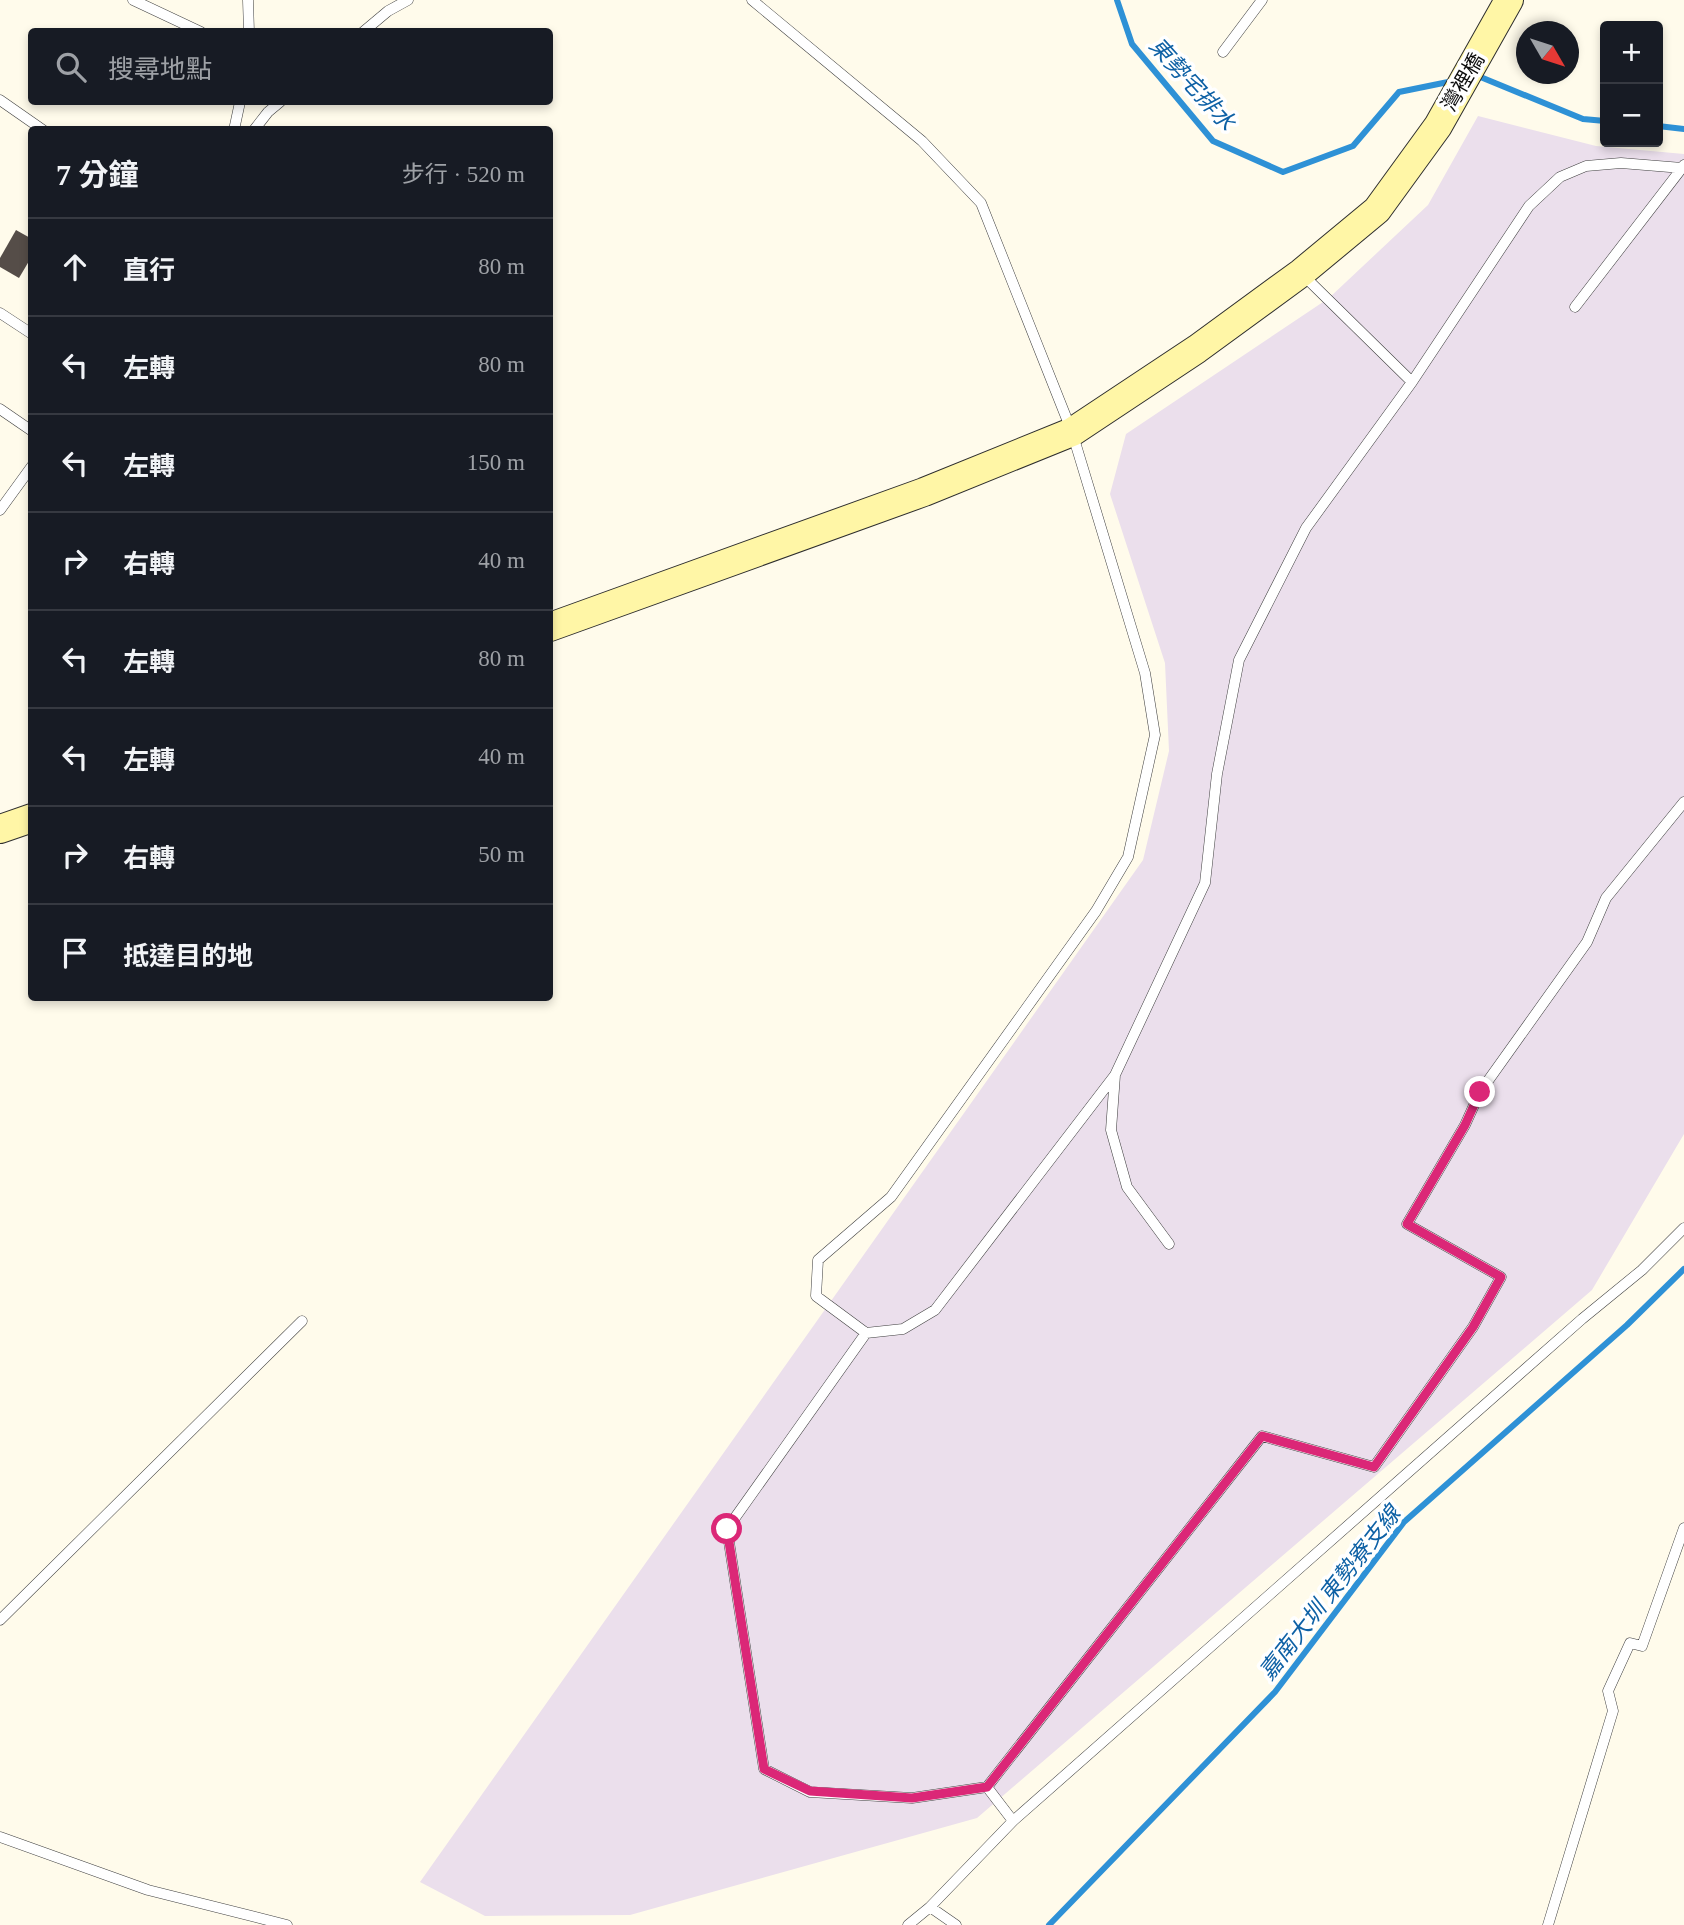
<!DOCTYPE html>
<html lang="zh-TW">
<meta charset="utf-8">
<style>
:root{--surface:#171b24;--page:#242831;--text:#f1f3f6;--muted:#9ea1a6;--line:#363941}
body{margin:0;font-family:"Times New Roman","Noto Sans TC",serif;background:var(--page);color:var(--text)}
.controls{position:absolute;right:21px;top:21px;display:grid;overflow:hidden;border-radius:7px;box-shadow:0 4px 10px #0003}
.controls button{width:63px;height:63px;display:grid;place-items:center;padding:0;border:0;border-bottom:2px solid var(--line);background:var(--surface);color:var(--text);font:35px sans-serif}
.compass{position:absolute;left:1516px;top:21px;width:63px;height:63px;border-radius:50%;background:var(--surface);box-shadow:0 4px 10px #0003;rotate:129deg}
.stop{position:absolute;width:21px;height:21px;margin:-16px;border:5px solid #db2777;border-radius:50%;background:#fff}
.stop.end{background:#db2777;border-color:#fff;box-shadow:0 2px 7px #0008}
.list{margin:0;padding:0;list-style:none}
h2{display:flex;justify-content:space-between;align-items:center;height:91px;margin:0;padding:0 28px;font-size:30px}
h2 small{font-size:23px;font-weight:400;color:var(--muted)}
.list li{display:grid;grid-template-columns:46px 1fr auto;gap:21px;align-items:center;box-sizing:border-box;height:98px;padding:0 28px;border-top:2px solid var(--line)}
.list b{display:block;font-size:26px;white-space:nowrap}
.list em{font-size:23px;font-style:normal;color:var(--muted)}
.icon{flex:none;width:38px;height:38px;fill:none;stroke:currentColor;stroke-width:2;stroke-linecap:round;stroke-linejoin:round}
.map{position:relative;flex:none;width:1684px;height:1925px;overflow:hidden}
.search{position:absolute;background:var(--surface);box-shadow:0 4px 10px #0003;left:28px;top:28px;width:525px;height:77px;display:flex;align-items:center;gap:18px;box-sizing:border-box;padding:0 24px;border-radius:7px;color:var(--muted);font-size:26px}
.panel{position:absolute;background:var(--surface);box-shadow:0 4px 10px #0003;left:28px;top:126px;width:525px;height:875px;border-radius:7px}
.map>svg:first-child{display:block}
</style>
<div class="map">
<svg width="1684" height="1925" viewBox="0 0 1684 1925">
<rect width="100%" height="100%" fill="#fffbeb"/>
<path fill="#ebdfec" d="M1478 116 1596 146 1684 154V1134L1592 1290 977 1818 630 1915 485 1916 420 1882 1143 860 1169 751 1165 663 1110 494 1126 434 1329 298 1428 205Z"/>
<g fill="none" stroke-linecap="round" stroke-linejoin="round">
<path stroke="#2e91d6" stroke-width="6" d="M1117 0 1132 44 1213 141 1283 172 1353 146 1399 92 1453 81
M1474 77 1478 76 1583 119 1605 121
M1658 126 1684 129
M1049 1925 1275 1692 1404 1522 1627 1325 1684 1269"/>
</g>
<path fill="#554d48" d="M16 230 32 239V256L19 278 0 267V258Z"/>
<g fill="none" stroke-linecap="round" stroke-linejoin="round">
<g stroke="#3f3f3f" stroke-width="11">
<path id="lane" d="M133 0 201 32
M248 0 249 32
M752 0 922 141 981 203 1072 432 1145 673 1155 735 1128 857 1096 911 891 1197 818 1260 816 1296 866 1333 903 1329 935 1310 1115 1075
M363 32 388 11 408 0
M1223 52 1262 0
M0 100 43 130
M234 130 240 102
M254 130 268 112 280 102
M1303 275 1412 382
M1575 307 1682 168H1684
M0 313 32 334
M0 409 32 431
M0 510 32 466
M1169 1244 1127 1187 1111 1130 1115 1075 1205 883 1217 774 1239 660 1306 528 1412 382 1529 206 1560 177 1586 166 1621 163 1682 168 1684 165
M866 1333 727 1529 764 1769 810 1792 912 1798 987 1787 1013 1821
M0 1620 302 1321
M987 1787 1262 1436 1374 1467 1473 1327 1501 1277 1407 1224 1465 1125 1480 1092 1587 942 1606 898 1684 802
M0 1837 148 1890 287 1925
M930 1907 1013 1821 1582 1319 1642 1270 1684 1228
M908 1925 930 1907 956 1925
M1548 1925 1613 1711 1608 1691 1630 1643 1642 1646 1684 1528"/>
</g>
<g stroke="#2e2e2e" stroke-width="30">
<path id="secondary" d="M550 627 924 492 1072 432 1197 349 1301 273 1377 210 1438 126 1509 0
M0 829 32 818"/>
</g>
<use href="#lane" stroke="#fff" stroke-width="10"/>
<use href="#secondary" stroke="#fff6a6" stroke-width="28"/>
</g>
<g fill="none" stroke-linecap="round" stroke-linejoin="round">
<path stroke="#db2777" stroke-width="9" d="M727 1529 764 1769 810 1791 912 1798 987 1787 1262 1436 1374 1467 1473 1327 1501 1277 1407 1224 1465 1125 1480 1092"/>
</g>
<g text-anchor="middle" dominant-baseline="central" stroke-width="7" stroke-linejoin="round" paint-order="stroke">
<g font-size="21" fill="#0c0c0c" stroke="#fff">
<text transform="translate(1463 82) rotate(-60)">灣裡橋</text>
</g>
<g font-size="23" font-style="italic" fill="#0e61a5" stroke="#fff">
<text transform="translate(1192 84) rotate(48)">東勢宅排水</text>
<text transform="translate(1330 1593) rotate(-52)">嘉南大圳 東勢寮支線</text>
</g>
</g>
</svg>
<div class="controls">
<button>+</button>
<button>−</button>
</div>
<svg class="compass" viewBox="-18 -18 36 36"><path d="M0-13l5 13h-10z" fill="#e53935"/><path d="M0 13l5-13h-10z" fill="#9ea1a6"/></svg>
<div class="stop" style="left:727px;top:1529px"></div>
<div class="stop end" style="left:1480px;top:1092px"></div>
<div class="search"><svg class="icon" aria-label="search" viewBox="0 0 24 24"><circle cx="10" cy="10" r="6"/><path d="M15 15l6 6"/></svg>搜尋地點</div>
<section class="panel">
<h2>7 分鐘<small>步行 · 520 m</small></h2>
<ul class="list">
<li><svg class="icon" aria-label="ahead" viewBox="0 0 24 24"><path d="M12 20V5M6 11l6-6 6 6"/></svg><div><b>直行</b></div><em>80 m</em></li>
<li><svg class="icon" aria-label="left" viewBox="0 0 24 24"><path d="M17 20v-9H6M10 6l-5 5 5 5"/></svg><div><b>左轉</b></div><em>80 m</em></li>
<li><svg class="icon" aria-label="left" viewBox="0 0 24 24"><path d="M17 20v-9H6M10 6l-5 5 5 5"/></svg><div><b>左轉</b></div><em>150 m</em></li>
<li><svg class="icon" aria-label="right" viewBox="0 0 24 24"><path d="M7 20v-9h11M14 6l5 5-5 5"/></svg><div><b>右轉</b></div><em>40 m</em></li>
<li><svg class="icon" aria-label="left" viewBox="0 0 24 24"><path d="M17 20v-9H6M10 6l-5 5 5 5"/></svg><div><b>左轉</b></div><em>80 m</em></li>
<li><svg class="icon" aria-label="left" viewBox="0 0 24 24"><path d="M17 20v-9H6M10 6l-5 5 5 5"/></svg><div><b>左轉</b></div><em>40 m</em></li>
<li><svg class="icon" aria-label="right" viewBox="0 0 24 24"><path d="M7 20v-9h11M14 6l5 5-5 5"/></svg><div><b>右轉</b></div><em>50 m</em></li>
<li><svg class="icon" aria-label="arrive" viewBox="0 0 24 24"><path d="M6 21V4h12l-3 4 3 4H6"/></svg><div><b>抵達目的地</b></div></li>
</ul>
</section>
</div>
